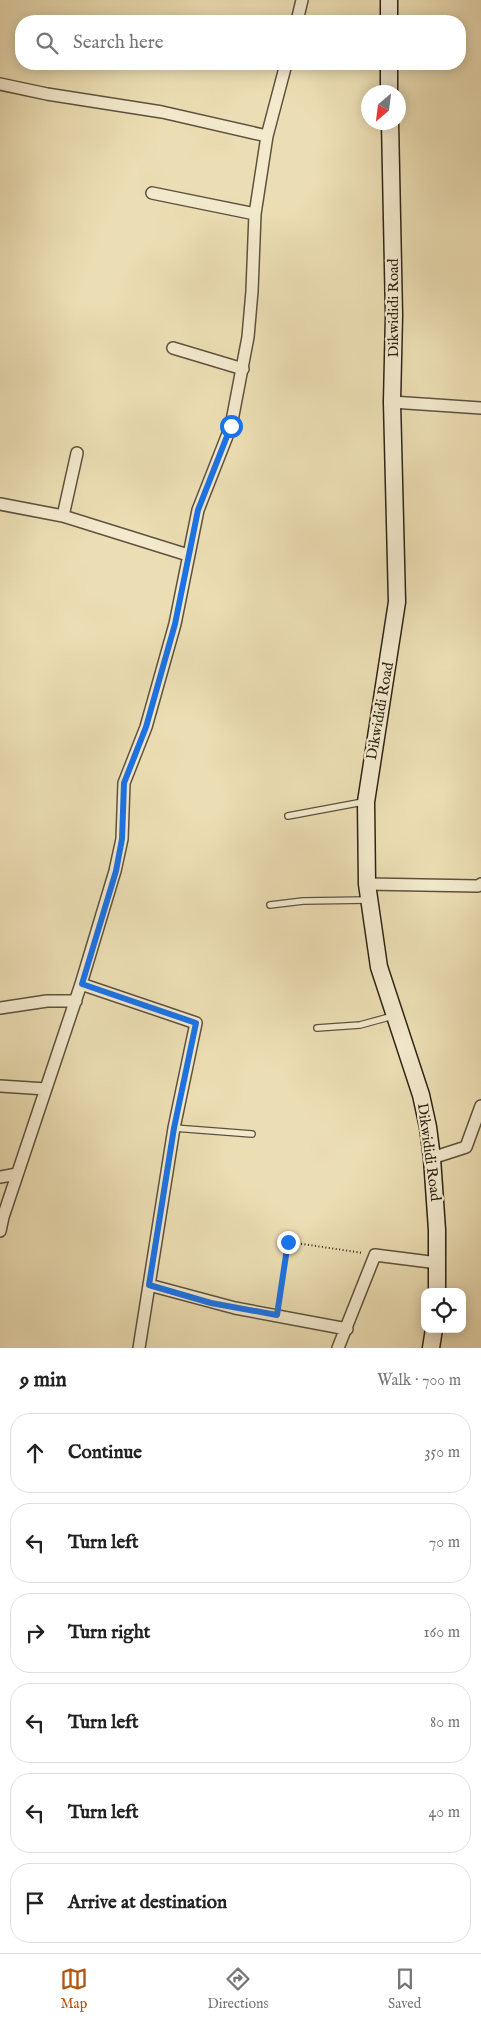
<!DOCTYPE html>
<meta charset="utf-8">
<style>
:root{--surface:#fff;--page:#f2f2f2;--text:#222;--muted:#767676;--line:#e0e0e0;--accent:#b45309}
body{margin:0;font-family:"IM FELL English",serif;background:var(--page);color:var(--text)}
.controls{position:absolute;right:15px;bottom:15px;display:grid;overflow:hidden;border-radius:10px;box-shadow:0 2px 12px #0003}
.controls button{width:45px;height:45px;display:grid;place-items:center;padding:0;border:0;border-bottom:1px solid var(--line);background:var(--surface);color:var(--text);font:25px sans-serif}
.compass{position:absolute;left:361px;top:85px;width:45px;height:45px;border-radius:50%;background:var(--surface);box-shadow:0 2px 12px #0003;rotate:208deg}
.stop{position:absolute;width:15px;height:15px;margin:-11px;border:4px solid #1a73e8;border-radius:50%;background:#fff}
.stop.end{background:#1a73e8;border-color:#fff;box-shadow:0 1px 5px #0008}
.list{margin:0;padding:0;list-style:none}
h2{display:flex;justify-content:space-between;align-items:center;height:65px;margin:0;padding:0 20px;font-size:21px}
h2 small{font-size:16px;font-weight:400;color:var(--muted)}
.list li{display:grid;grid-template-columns:32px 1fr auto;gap:15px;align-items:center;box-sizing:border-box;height:80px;margin:0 10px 10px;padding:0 10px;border:1px solid var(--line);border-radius:20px}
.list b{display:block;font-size:19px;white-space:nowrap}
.list em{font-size:16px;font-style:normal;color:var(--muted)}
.icon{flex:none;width:28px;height:28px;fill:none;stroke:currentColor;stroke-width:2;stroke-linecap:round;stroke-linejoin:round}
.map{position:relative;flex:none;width:481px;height:1348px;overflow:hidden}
.search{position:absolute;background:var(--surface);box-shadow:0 2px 12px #0003;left:15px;right:15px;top:15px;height:55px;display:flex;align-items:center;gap:12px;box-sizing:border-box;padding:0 18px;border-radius:20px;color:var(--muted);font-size:19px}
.sheet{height:605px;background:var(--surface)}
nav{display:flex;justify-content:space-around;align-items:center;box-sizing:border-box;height:70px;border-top:1px solid var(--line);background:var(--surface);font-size:14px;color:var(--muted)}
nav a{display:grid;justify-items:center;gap:2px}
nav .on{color:var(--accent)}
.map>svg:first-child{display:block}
</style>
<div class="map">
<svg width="481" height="1348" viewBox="0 0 481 1348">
<rect width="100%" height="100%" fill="#ecdeb4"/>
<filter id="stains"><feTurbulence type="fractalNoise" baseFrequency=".004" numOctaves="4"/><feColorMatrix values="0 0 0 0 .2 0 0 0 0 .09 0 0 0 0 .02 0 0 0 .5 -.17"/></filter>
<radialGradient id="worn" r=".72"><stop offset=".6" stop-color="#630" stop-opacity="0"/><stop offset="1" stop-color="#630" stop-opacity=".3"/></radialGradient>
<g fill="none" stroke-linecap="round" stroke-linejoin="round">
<g stroke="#5e523e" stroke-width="8">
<path id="lane" d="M288 816 363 802
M270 905 303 901 369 900
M317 1028 360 1025 393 1016
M174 1128 252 1134"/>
</g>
<g stroke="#5e523e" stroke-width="14">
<path id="street" d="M297 21 302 0
M0 84 47 94 162 112 267 136
M152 193 255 214
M173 348 243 369
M392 402 481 408
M0 504 63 516 188 555
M63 516 77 453
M367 884 478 886 481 884
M81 984 196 1023 174 1128 139 1348
M0 1008 47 1001H76
M0 1086 46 1089
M432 1158 466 1147 481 1106
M0 1177 17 1174
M0 1231 3 1217 81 984 115 871 122 839 124 783 146 727 175 624 198 510 231 426 248 337 252 291 255 214 267 136 286 64
M149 1285 235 1308 347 1329
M338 1348 375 1255 438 1263"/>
</g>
<g stroke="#2f2417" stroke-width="19">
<path id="secondary" d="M389 21V0
M389 64V92
M390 122 394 315 392 402 397 602 366 802 367 884 379 967 421 1095 428 1127 432 1158 437 1230V1292
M431 1348 434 1329"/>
</g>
<path stroke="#2f2417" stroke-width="2" stroke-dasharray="1 2.5" stroke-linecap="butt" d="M279 1306 289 1242 363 1253"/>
<use href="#lane" stroke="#f3eace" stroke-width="5.5"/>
<use href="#street" stroke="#f3eace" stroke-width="11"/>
<use href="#secondary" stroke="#f3eace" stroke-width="16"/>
</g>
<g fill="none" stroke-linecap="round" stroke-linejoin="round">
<path stroke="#1a73e8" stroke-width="6" d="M231 426 198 510 175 624 146 727 124 783 122 839 116 871 82 984 196 1023 174 1128 149 1285 211 1303 277 1315 288 1242"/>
</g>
<g text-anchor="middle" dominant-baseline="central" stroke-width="4.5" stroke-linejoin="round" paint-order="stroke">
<g font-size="15" fill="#2f2417" stroke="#f3eace">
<text transform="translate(393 308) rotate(-90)">Dikwididi Road</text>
<text transform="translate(380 711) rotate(-80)">Dikwididi Road</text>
<text transform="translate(429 1152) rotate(82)">Dikwididi Road</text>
</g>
</g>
<rect width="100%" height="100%" filter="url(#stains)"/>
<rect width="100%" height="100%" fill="url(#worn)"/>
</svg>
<div class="controls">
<button><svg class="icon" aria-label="locate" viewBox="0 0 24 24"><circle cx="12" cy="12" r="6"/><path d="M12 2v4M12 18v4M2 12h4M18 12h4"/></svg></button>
</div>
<svg class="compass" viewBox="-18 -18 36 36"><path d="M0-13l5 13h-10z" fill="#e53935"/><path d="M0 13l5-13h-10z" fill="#767676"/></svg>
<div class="stop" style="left:231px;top:426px"></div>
<div class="stop end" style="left:288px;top:1242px"></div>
<div class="search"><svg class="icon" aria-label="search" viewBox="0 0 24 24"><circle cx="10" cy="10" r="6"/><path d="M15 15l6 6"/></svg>Search here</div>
</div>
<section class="sheet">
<h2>9 min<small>Walk · 700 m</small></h2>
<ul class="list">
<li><svg class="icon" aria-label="ahead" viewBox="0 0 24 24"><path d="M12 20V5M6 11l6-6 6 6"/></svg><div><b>Continue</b></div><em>350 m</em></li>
<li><svg class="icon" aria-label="left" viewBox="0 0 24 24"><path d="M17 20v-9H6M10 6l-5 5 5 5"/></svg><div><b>Turn left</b></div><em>70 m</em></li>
<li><svg class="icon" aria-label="right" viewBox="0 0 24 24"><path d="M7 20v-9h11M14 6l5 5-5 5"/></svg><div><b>Turn right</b></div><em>160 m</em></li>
<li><svg class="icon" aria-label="left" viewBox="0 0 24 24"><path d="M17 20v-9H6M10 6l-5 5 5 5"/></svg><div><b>Turn left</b></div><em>80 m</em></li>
<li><svg class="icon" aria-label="left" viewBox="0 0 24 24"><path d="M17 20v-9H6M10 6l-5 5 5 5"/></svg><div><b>Turn left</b></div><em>40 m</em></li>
<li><svg class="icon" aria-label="arrive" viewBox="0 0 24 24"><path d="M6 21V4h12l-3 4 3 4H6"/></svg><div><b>Arrive at destination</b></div></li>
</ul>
</section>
<nav>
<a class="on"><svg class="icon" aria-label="map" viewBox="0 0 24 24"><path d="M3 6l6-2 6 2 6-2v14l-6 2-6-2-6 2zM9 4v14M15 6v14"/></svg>Map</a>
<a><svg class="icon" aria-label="directions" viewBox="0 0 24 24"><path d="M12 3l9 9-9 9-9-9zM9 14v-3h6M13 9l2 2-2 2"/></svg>Directions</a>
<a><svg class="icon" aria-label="saved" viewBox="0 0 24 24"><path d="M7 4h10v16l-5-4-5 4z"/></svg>Saved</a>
</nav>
